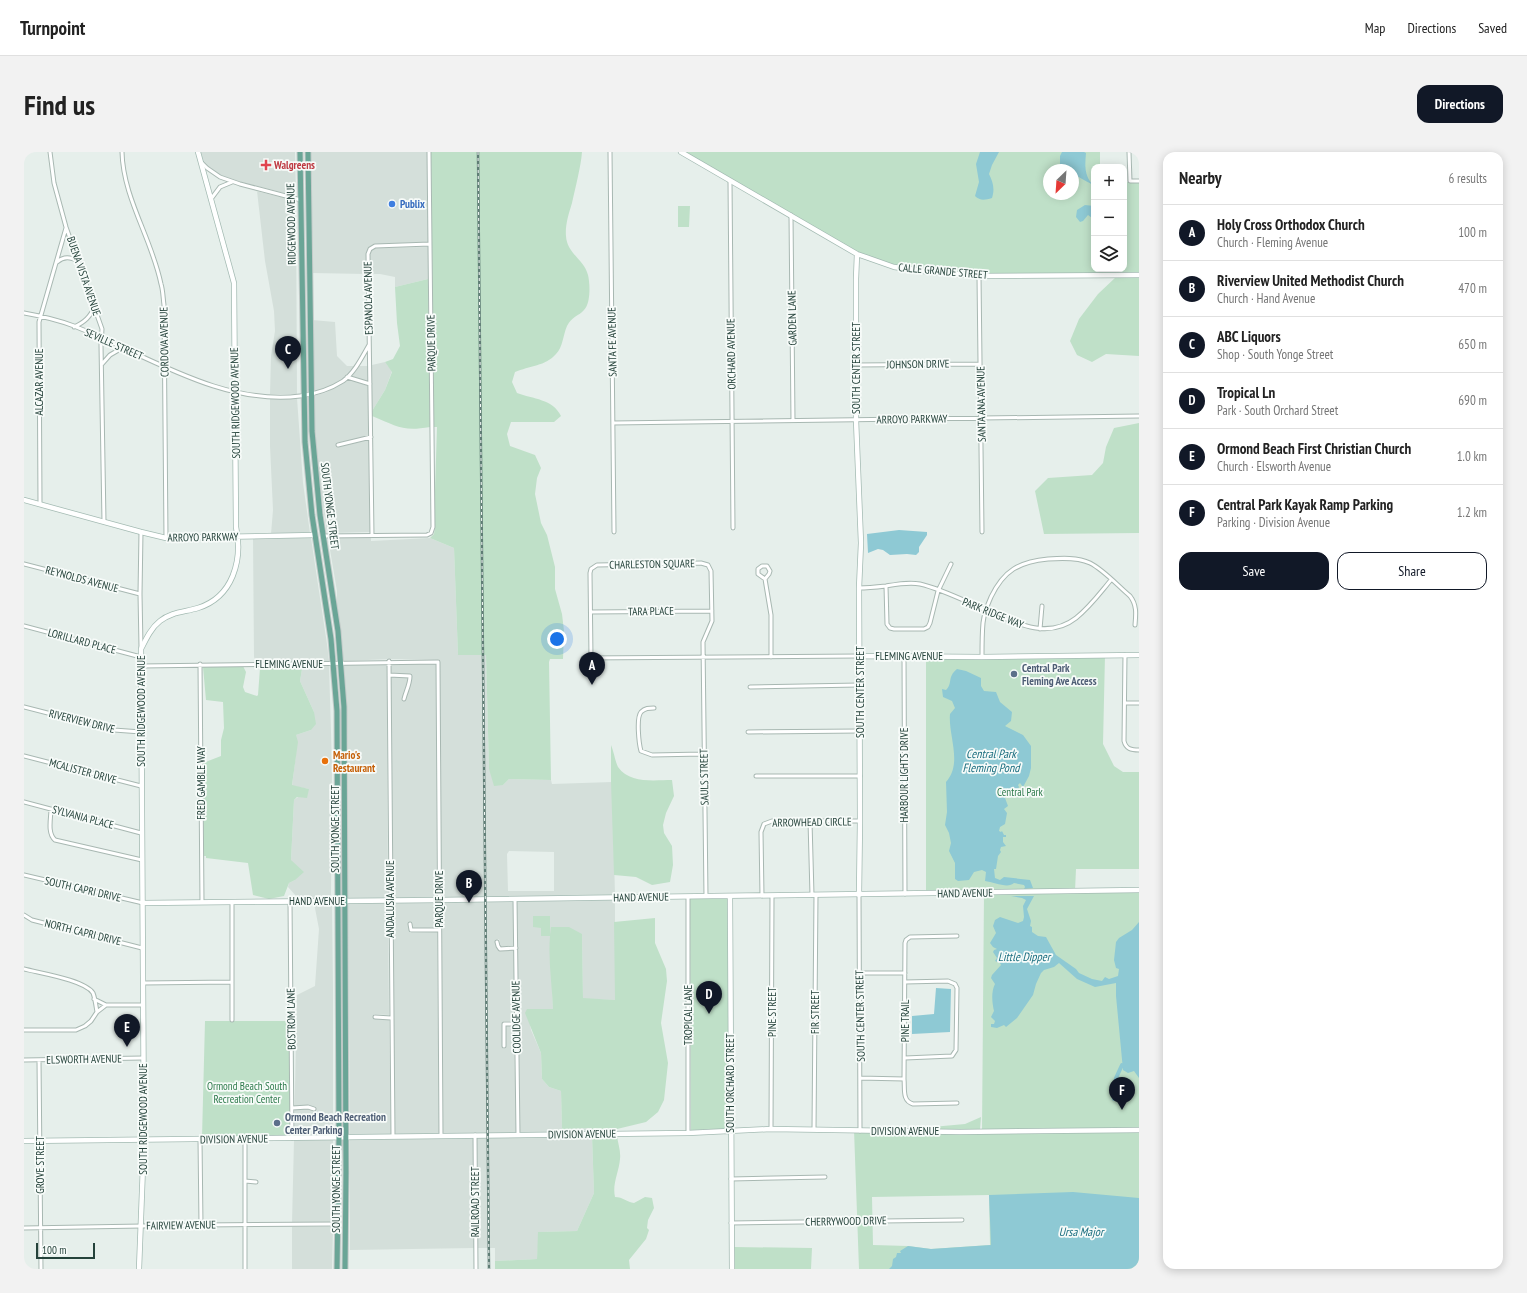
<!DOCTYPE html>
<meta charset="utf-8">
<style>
:root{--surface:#fff;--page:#f2f2f2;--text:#222;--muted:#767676;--line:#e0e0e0;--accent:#111827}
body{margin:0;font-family:"PT Sans Narrow",sans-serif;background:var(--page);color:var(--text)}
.controls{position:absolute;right:12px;top:12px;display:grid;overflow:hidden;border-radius:8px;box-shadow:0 2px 10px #0003}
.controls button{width:36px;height:36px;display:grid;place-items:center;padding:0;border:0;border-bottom:1px solid var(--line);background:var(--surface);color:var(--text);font:20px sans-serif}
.compass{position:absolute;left:1019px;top:12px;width:36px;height:36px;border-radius:50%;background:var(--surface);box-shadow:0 2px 10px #0003;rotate:205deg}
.scale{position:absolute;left:12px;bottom:10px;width:59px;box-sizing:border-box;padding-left:4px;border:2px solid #24423a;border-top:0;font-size:11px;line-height:14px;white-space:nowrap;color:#24423a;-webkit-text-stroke:3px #f7fbf9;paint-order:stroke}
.you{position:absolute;left:533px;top:487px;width:14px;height:14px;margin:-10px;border:3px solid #fff;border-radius:50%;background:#1a73e8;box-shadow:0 0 0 6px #1a73e833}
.badge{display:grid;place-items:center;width:26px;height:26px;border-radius:50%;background:var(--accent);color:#fff;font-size:13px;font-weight:700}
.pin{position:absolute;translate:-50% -33px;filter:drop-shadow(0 1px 2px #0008)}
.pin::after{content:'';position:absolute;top:21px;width:14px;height:12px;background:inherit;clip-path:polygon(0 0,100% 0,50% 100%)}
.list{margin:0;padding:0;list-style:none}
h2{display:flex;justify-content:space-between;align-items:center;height:52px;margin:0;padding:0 16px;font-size:17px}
h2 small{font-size:13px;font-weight:400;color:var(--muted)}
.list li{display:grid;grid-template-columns:26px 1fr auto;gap:12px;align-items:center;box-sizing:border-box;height:56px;padding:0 16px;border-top:1px solid var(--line)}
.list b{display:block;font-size:15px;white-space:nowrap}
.list p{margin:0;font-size:13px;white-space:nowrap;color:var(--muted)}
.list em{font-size:13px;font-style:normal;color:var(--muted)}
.actions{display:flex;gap:8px;padding:12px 16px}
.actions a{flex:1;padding:9px 0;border:1px solid var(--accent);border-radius:12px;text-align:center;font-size:14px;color:var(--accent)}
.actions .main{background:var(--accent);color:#fff}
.icon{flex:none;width:22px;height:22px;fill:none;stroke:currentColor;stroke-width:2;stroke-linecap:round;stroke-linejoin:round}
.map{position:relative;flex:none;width:1115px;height:1117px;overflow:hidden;border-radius:12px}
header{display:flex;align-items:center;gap:24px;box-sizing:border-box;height:56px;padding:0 20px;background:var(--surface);border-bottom:1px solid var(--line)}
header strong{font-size:19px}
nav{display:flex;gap:22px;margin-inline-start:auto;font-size:14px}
.intro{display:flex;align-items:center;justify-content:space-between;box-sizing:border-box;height:96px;padding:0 24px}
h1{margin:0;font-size:28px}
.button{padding:10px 18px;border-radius:12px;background:var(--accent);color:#fff;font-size:14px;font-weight:700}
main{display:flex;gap:24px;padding:0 24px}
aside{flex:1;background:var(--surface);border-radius:12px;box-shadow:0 2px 10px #0003}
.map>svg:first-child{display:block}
</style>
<header>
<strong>Turnpoint</strong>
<nav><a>Map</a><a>Directions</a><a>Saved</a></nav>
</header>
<div class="intro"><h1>Find us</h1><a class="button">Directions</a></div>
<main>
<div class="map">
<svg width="1115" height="1117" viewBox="0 0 1115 1117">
<rect width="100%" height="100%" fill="#e6efeb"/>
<path fill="#d4dfda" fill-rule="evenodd" d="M176 0H271L272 44 217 30 197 23 185 15 179 8Z
M286 0H403L404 90 350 92 345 95 342 101V122L288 121Z
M220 36 272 49 273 242H246L247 204 251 179 250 159 241 109 233 39Z
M404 95V127L371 135V125L356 122H346V102L347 98 351 96Z
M288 168 311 170 313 204 323 214H330L319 226 309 233 300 237 289 240Z
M361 210 368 219 361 238 348 259V213Z
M335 214H344L345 284 312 291 313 295 345 288 346 380 303 381 292 308 289 244 301 241 321 230 331 220Z
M273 246 279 331 286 381 247 382 249 358 246 294V247Z
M347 385V389L406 386 430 396 434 503H462L465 617 479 633 485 627 527 628 528 632 588 630 591 743 417 746 416 508 367 507 319 509 313 453V439L304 386ZM485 699 530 700V739H484L483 702Z
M229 386H287L303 492 305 509 232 510 230 505Z
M363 512 364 746H324V609L323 557 320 513Z
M367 512H412L413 746H368Z
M305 513 308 614 307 746H279L273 745 264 735 265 731 271 728 267 708 270 648 285 637 268 634 272 602V583L287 578 290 560 276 529 278 517 236 516 235 514Z
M591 748V848L559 847 558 782 528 829 529 857H503L507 878 517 901 518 927 525 935 537 939 538 977 568 976V980L496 981 493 749Z
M489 749 490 793 477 795 475 787 471 788 472 795 475 799 490 798V869H480L478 872 479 897 482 896V874H490L492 981H419L417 750Z
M413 750V776H389L388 770 384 771 385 779 386 781 413 780 415 982H371L368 751Z
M290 751H308L309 837V983H270L273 843 291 834 295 777Z
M324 751H364L365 863 350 862 349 866 365 868 367 982 326 983Z
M568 984 570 1041 553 1079 515 1080 513 1107 471 1109V1096H454L453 986Z
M449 986 450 1096 326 1098V987Z
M309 987V1070L268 1071 270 988Z
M268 1075H309L308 1117H268Z"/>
<path fill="#bfe0c8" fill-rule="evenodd" d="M407 0H558C557 14 551 37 548 51 545 61 541 73 542 84 543 102 560 107 564 123 566 131 567 151 560 158 555 164 548 164 543 174 539 183 539 195 532 202 522 214 505 214 491 220L488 230 493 241C509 247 529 247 537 264L530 270H487L483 282 486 294 511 303 517 316 513 326 511 342 517 371 523 383 531 415V437L538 462 540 479 539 507H526L525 510 527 628 485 627 479 633 470 634 465 617 462 503H434L430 396 406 386 410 382 411 375V338L413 275H410Z
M657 0H1076V15H1070V117H1100V30L1115 29V123L955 124 870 115 833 102ZM1025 18H1049V42H1025Z
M654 54H666L665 75H654Z
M1092 125H1115V204L1082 202 1068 210 1053 203 1046 189 1055 167 1074 142Z
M404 127 406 275C378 280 373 274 348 264V259L361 238 368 220 361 210 369 207 376 194 373 171 371 135Z
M1115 271V381L1020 382 1011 339 1024 326 1068 323 1079 311 1082 295 1090 276Z
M1081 503 1079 592 1090 614 1099 620H1115V717H1052L1051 739 1115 738V1117H835L830 978 958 979 960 741 902 742V504ZM965 1043 966 1093 907 1097 884 1094 849 1093 848 1045Z
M219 514 222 520 219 535 221 540 233 544 234 543 236 516 278 517 276 529 290 560 292 572 287 578 272 583 274 590 268 633 285 637 283 646 273 645 270 648 267 708 280 720 271 728 265 731 260 744 245 747 229 743 224 711 182 706V704H180L179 611 197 604V588L200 576 199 550 182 548 179 515Z
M587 593C590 600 591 609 594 615 606 632 630 628 648 628L650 644 642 661 639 673 640 681 648 694 649 713 646 730 628 733 612 725 590 723 587 630Z
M704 746 705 977 667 978 666 747Z
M509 764H526V783L527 775H545L558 782 559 846 591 848 590 770 631 766V791L642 817 643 829 637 871 644 911 640 948 634 960 622 970 593 977V980H568V976L538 977 537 939 525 935 518 927 517 901 501 861 503 857H529C528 832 524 808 526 784H517V776L509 775Z
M181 869H266L267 983 178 985Z
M957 965 956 977H886L941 972Z
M568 984H593C594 992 597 999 596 1007 595 1020 588 1032 591 1045 599 1045 603 1050 610 1051L621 1045 628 1046 630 1056 624 1068 623 1076 625 1078 622 1087 605 1108 606 1117H471V1109L513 1107 514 1080 553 1079 570 1041Z
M710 1095 788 1096 787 1117H711Z"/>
<path fill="#8ec9d4" d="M956 0H975L968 13 965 22C969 30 971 37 968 46 961 48 956 49 951 44L955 30 952 12Z
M1038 0H1060L1062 1C1061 13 1060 22 1068 32 1062 30 1053 23 1049 23V18H1036V4Z
M1061 53 1070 54V78L1067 73 1068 66 1064 63 1059 69 1056 70 1052 65 1053 58Z
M875 378 903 380V383L895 395V400L892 403 883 402 866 403 859 398 854 397 844 401 843 382Z
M933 517 942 519 957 526V534L960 539 972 540 976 550 988 560 987 569 981 574 999 583 1007 594V616L1005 624 999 635 996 631 994 633 995 635 990 644H983L981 646 984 654 980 657 983 661 981 672 976 675 975 679 977 680 978 679 980 683H982V685H979V690L982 694 977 695 976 698 977 700 974 704 972 717H970L971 726 976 728 980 725 1006 728 1009 736 1000 737 1001 735 1000 733 990 731C984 737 970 730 961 729L962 720 958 718 950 720 945 728 934 729 931 727V711L925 699 927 691 925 681 921 673 923 660 922 630C939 611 924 584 926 562L931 556 928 549 919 545 918 537 922 538C929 531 923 525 933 517Z
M987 744H1010L1003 757 1007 769 1006 774 1008 775V780L1014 784 1022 785 1032 803 1052 817 1055 821 1068 827 1078 829 1081 825 1085 827 1094 824 1095 817 1092 816 1090 808 1092 790 1095 786 1108 778 1115 770V926L1110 919 1104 921 1099 918 1092 844V831L1071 835 1053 827 1035 811 1030 815 1020 818 1017 821 1012 832 1009 843 993 866 982 875 980 873 973 876 967 875V872H970L971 869 967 865 970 859C968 850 967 840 971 832L967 826 968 823 977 813 976 811 971 809 973 806 969 800 970 798 973 797 969 795 966 791 972 781 969 774 971 768 976 765 994 771 999 769 1000 765 999 754 1002 748 998 746Z
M912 836 927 837 926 880 888 882V864L910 862Z
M1049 1040 1115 1046V1117H865L868 1114 869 1107 872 1105 873 1101H877L876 1099 884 1094 907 1097 967 1093 965 1043Z"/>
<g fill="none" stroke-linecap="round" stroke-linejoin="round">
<path stroke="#8ec9d4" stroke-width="4" d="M1090 947 1092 926 1098 913"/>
<g stroke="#a8b8b2" stroke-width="5">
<path id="street" d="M26 0 30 31 42 75 78 177 77 193 80 370
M98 0C99 46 128 87 137 132 139 138 139 146 140 153L142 386
M586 0 590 380
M1105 0 1106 29H1115
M178 11 183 16 196 25 216 32 277 48
M706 29 709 376
M187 47 196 35 208 30
M767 63 769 268
M33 110C40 104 46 105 55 109
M955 124 958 380
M0 161C17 164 34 168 50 174 121 202 197 254 276 244 292 242 305 238 319 229 331 220 338 205 345 193
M50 175C61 170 66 165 71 154
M78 212 86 203 98 196
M832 213 956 212
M323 225 346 232
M589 271 1115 264
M314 293 347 285
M16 352 15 170 42 76
M348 383 344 102 346 97 351 94 406 92
M299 384 403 383 407 381 409 375 405 0
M0 412 116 442
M741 427 734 422V417L738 414H743L746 419 745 422 741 427 747 463V505
M862 434 863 472 866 476 870 477H900L904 475 906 471 914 439 927 412
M835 436C844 436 853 435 862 434 874 432 884 430 896 432 918 437 943 450 964 459 991 471 1024 488 1052 466 1066 455 1076 441 1087 428
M567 460 688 459
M0 474 117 505
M1016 477 1018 454
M117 495 116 442 117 380
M1101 503 1100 589C1102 597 1107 598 1115 598
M880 504 881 742
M958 505C958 494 958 482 959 471 960 462 963 454 967 445 980 418 995 410 1024 407 1037 406 1054 405 1066 411 1080 418 1094 434 1106 444 1113 453 1112 462 1111 473
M559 506 835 504
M567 506 566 421 567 417 573 413 677 411 684 413 687 419 688 469 679 490 682 744
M365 509 369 984
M176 512 178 750
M117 514 414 510 417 984
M365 523 386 524C386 532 382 539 380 547
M726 535 835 533
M1101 551H1115
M0 555 90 578 117 580
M630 556C625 556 621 556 617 560 612 566 615 592 617 599L628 603 679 602
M724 580 836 579
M0 604 117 634
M732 624H836
M0 650 117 681
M27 657C27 666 23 681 31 688L118 708
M786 669 788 743
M0 723 119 751
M835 743 836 979
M738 744 737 680 740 672 748 669H836
M664 745V981
M491 747 494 983
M266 749 268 986
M208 750V868
M0 763 8 768 118 796
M386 772 387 778H415
M933 784 886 785 882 788 881 791 880 927C881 937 878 949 889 952L933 951
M473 790 474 794 476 797 492 796
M0 817C15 821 61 828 69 841 71 846 72 854 73 860
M835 821H881
M119 831 208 830
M70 847 82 853H119
M351 865 367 866
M0 878H52L61 874 67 869 73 860 82 853
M480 894V872H492
M881 906 928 904 932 898 933 836 931 832 924 829 881 830
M0 908 119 906
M15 908 17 1117
M836 926 880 927
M268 956 284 955 290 957
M747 977 748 744
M790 977 792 743
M451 983 452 1117
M221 986V1117
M176 987 177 1073
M707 1027 801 1025
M221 1029 232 1030
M707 1071 938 1068
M0 1076 177 1073 314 1072"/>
</g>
<g stroke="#a4bbb3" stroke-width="6">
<path id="secondary" d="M657 0 833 102 870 115 906 120 955 124 1115 123
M833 102 832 127V268L837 391 835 436 836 669 835 743
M0 348 117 380 142 386 291 383
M836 504 958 505 1115 503
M706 744 708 1117
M119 751 415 748 1115 738
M0 989 503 983 664 981 747 977 936 980 1115 978
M115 1117 120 988 117 497C122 487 127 476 136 469 147 460 161 460 174 456 209 445 219 408 212 375L210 131 174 0"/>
</g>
<g stroke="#c2cac8" stroke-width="7">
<path id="primary" d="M276 0 281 290 288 363 307 487 313 559 315 985 313 1117
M284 0 288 279 296 363 314 479 320 555 322 1020 321 1117"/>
</g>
<use href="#street" stroke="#fff" stroke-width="3"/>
<use href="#secondary" stroke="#fff" stroke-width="4.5"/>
<use href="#primary" stroke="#6aa596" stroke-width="5"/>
<g stroke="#5f7d75" stroke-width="2.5">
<path id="rail" d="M454 0 465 1117"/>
</g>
<use href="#rail" stroke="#f7fbf9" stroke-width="1" stroke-dasharray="3" stroke-linecap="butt"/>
</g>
<path fill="#e0444e" stroke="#f7fbf9" stroke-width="1.5" d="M240 7h4v4h4v4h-4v4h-4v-4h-4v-4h4z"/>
<circle fill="#3f7fe0" stroke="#f7fbf9" stroke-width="1.5" cx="368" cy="52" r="4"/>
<g fill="#5c6f8a" stroke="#f7fbf9" stroke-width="1.5">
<circle cx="990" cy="522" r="4"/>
<circle cx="253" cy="971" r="4"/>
</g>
<circle fill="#e8710a" stroke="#f7fbf9" stroke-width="1.5" cx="301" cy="609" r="4"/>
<g text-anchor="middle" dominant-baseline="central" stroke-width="3.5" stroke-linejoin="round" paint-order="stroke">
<g font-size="11" font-weight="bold" fill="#be3a42" stroke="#f7fbf9" text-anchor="start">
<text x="250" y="13">Walgreens</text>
</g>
<g font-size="11" font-weight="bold" fill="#366cbe" stroke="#f7fbf9" text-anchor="start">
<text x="376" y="52">Publix</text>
</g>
<g font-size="11" fill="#24423a" stroke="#f7fbf9">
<text transform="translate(267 72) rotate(-91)">RIDGEWOOD AVENUE</text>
<text transform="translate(919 119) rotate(5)">CALLE GRANDE STREET</text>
<text transform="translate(60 124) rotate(71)">BUENA VISTA AVENUE</text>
<text transform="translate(344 146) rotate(-91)">ESPANOLA AVENUE</text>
<text transform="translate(768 166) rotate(-91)">GARDEN LANE</text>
<text transform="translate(140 190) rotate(-91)">CORDOVA AVENUE</text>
<text transform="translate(588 190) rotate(-91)">SANTA FE AVENUE</text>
<text transform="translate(407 191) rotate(-91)">PARQUE DRIVE</text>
<text transform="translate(90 192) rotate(24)">SEVILLE STREET</text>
<text transform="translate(707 202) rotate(-91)">ORCHARD AVENUE</text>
<text transform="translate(894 212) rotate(-1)">JOHNSON DRIVE</text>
<text transform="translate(832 216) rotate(-90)">SOUTH CENTER STREET</text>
<text transform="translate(15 230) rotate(-90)">ALCAZAR AVENUE</text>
<text transform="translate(211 251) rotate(-91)">SOUTH RIDGEWOOD AVENUE</text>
<text transform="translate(957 252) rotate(-91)">SANTA ANA AVENUE</text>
<text transform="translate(888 267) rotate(-1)">ARROYO PARKWAY</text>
<text transform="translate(306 354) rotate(83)">SOUTH YONGE STREET</text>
<text transform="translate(179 385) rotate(-1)">ARROYO PARKWAY</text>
<text transform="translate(628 412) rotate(-1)">CHARLESTON SQUARE</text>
<text transform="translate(58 427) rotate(15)">REYNOLDS AVENUE</text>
<text transform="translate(627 459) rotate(-1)">TARA PLACE</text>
<text transform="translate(969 461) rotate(22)">PARK RIDGE WAY</text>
<text transform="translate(58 489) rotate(15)">LORILLARD PLACE</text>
<text x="885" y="504">FLEMING AVENUE</text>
<text x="265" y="512">FLEMING AVENUE</text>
<text transform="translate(836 540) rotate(-90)">SOUTH CENTER STREET</text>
<text transform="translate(117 559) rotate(-90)">SOUTH RIDGEWOOD AVENUE</text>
<text transform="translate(58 569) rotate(14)">RIVERVIEW DRIVE</text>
<text transform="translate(59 619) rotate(15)">MCALISTER DRIVE</text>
<text transform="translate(880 623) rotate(-90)">HARBOUR LIGHTS DRIVE</text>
<text transform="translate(680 625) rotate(-91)">SAULS STREET</text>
<text transform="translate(177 631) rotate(-90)">FRED GAMBLE WAY</text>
<text transform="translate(59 665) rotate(15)">SYLVANIA PLACE</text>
<text transform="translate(788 670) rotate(-1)">ARROWHEAD CIRCLE</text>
<text transform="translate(311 677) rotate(-90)">SOUTH YONGE STREET</text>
<text transform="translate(59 737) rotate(13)">SOUTH CAPRI DRIVE</text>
<text transform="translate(941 741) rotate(-1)">HAND AVENUE</text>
<text transform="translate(617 745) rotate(-1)">HAND AVENUE</text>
<text transform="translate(366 747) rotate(-90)">ANDALUSIA AVENUE</text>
<text transform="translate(415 747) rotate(-90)">PARQUE DRIVE</text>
<text x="293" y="749">HAND AVENUE</text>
<text transform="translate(59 780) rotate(14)">NORTH CAPRI DRIVE</text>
<text transform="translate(748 860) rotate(-90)">PINE STREET</text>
<text transform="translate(791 860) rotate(-90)">FIR STREET</text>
<text transform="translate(664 863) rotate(-90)">TROPICAL LANE</text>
<text transform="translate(836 864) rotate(-91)">SOUTH CENTER STREET</text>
<text transform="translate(492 865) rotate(-91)">COOLIDGE AVENUE</text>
<text transform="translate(267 867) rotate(-91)">BOSTROM LANE</text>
<text transform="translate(881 869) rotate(-90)">PINE TRAIL</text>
<text transform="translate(60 907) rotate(-1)">ELSWORTH AVENUE</text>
<text transform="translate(706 931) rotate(-90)">SOUTH ORCHARD STREET</text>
<text transform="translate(119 967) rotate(-90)">SOUTH RIDGEWOOD AVENUE</text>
<text x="881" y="979">DIVISION AVENUE</text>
<text transform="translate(558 982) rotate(-1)">DIVISION AVENUE</text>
<text transform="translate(210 987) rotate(-1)">DIVISION AVENUE</text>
<text transform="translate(16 1013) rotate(-90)">GROVE STREET</text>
<text transform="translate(312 1037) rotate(-90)">SOUTH YONGE STREET</text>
<text transform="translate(451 1050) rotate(-90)">RAILROAD STREET</text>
<text transform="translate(822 1069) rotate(-1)">CHERRYWOOD DRIVE</text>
<text transform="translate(157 1073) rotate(-1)">FAIRVIEW AVENUE</text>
</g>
<g font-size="11" font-weight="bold" fill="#4e5e75" stroke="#f7fbf9" text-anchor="start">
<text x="998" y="516">Central Park<tspan x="998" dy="13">Fleming Ave Access</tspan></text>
<text x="261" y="965">Ormond Beach Recreation<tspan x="261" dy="13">Center Parking</tspan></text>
</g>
<g font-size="11" font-weight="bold" fill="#c56008" stroke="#f7fbf9" text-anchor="start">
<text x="309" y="603">Mario's<tspan x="309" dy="13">Restaurant</tspan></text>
</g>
<g font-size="11" fill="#2d7a4b" stroke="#f7fbf9">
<text x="996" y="640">Central Park</text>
<text x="223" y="934">Ormond Beach South<tspan x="223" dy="13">Recreation Center</tspan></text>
</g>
<g font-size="12" font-style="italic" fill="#1c6f80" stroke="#f7fbf9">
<text x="967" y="601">Central Park<tspan x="967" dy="14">Fleming Pond</tspan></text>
<text x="1000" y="804">Little Dipper</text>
<text x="1057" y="1079">Ursa Major</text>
</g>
</g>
</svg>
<div class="controls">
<button>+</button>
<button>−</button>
<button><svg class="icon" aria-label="layers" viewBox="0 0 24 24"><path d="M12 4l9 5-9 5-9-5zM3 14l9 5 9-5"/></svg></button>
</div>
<svg class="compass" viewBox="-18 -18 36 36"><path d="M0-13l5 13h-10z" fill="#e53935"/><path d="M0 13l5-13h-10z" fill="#767676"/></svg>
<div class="scale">100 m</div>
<div class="you"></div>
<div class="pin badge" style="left:568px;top:533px">A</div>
<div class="pin badge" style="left:445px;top:751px">B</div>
<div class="pin badge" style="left:264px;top:217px">C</div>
<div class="pin badge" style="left:685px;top:862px">D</div>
<div class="pin badge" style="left:103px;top:895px">E</div>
<div class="pin badge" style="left:1098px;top:958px">F</div>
</div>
<aside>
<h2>Nearby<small>6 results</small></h2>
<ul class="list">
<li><span class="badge">A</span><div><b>Holy Cross Orthodox Church</b><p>Church · Fleming Avenue</p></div><em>100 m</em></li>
<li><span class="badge">B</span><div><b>Riverview United Methodist Church</b><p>Church · Hand Avenue</p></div><em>470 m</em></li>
<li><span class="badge">C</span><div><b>ABC Liquors</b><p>Shop · South Yonge Street</p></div><em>650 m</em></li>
<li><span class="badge">D</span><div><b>Tropical Ln</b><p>Park · South Orchard Street</p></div><em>690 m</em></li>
<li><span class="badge">E</span><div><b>Ormond Beach First Christian Church</b><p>Church · Elsworth Avenue</p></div><em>1.0 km</em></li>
<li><span class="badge">F</span><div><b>Central Park Kayak Ramp Parking</b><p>Parking · Division Avenue</p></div><em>1.2 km</em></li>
</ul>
<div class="actions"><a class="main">Save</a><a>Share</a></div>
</aside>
</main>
